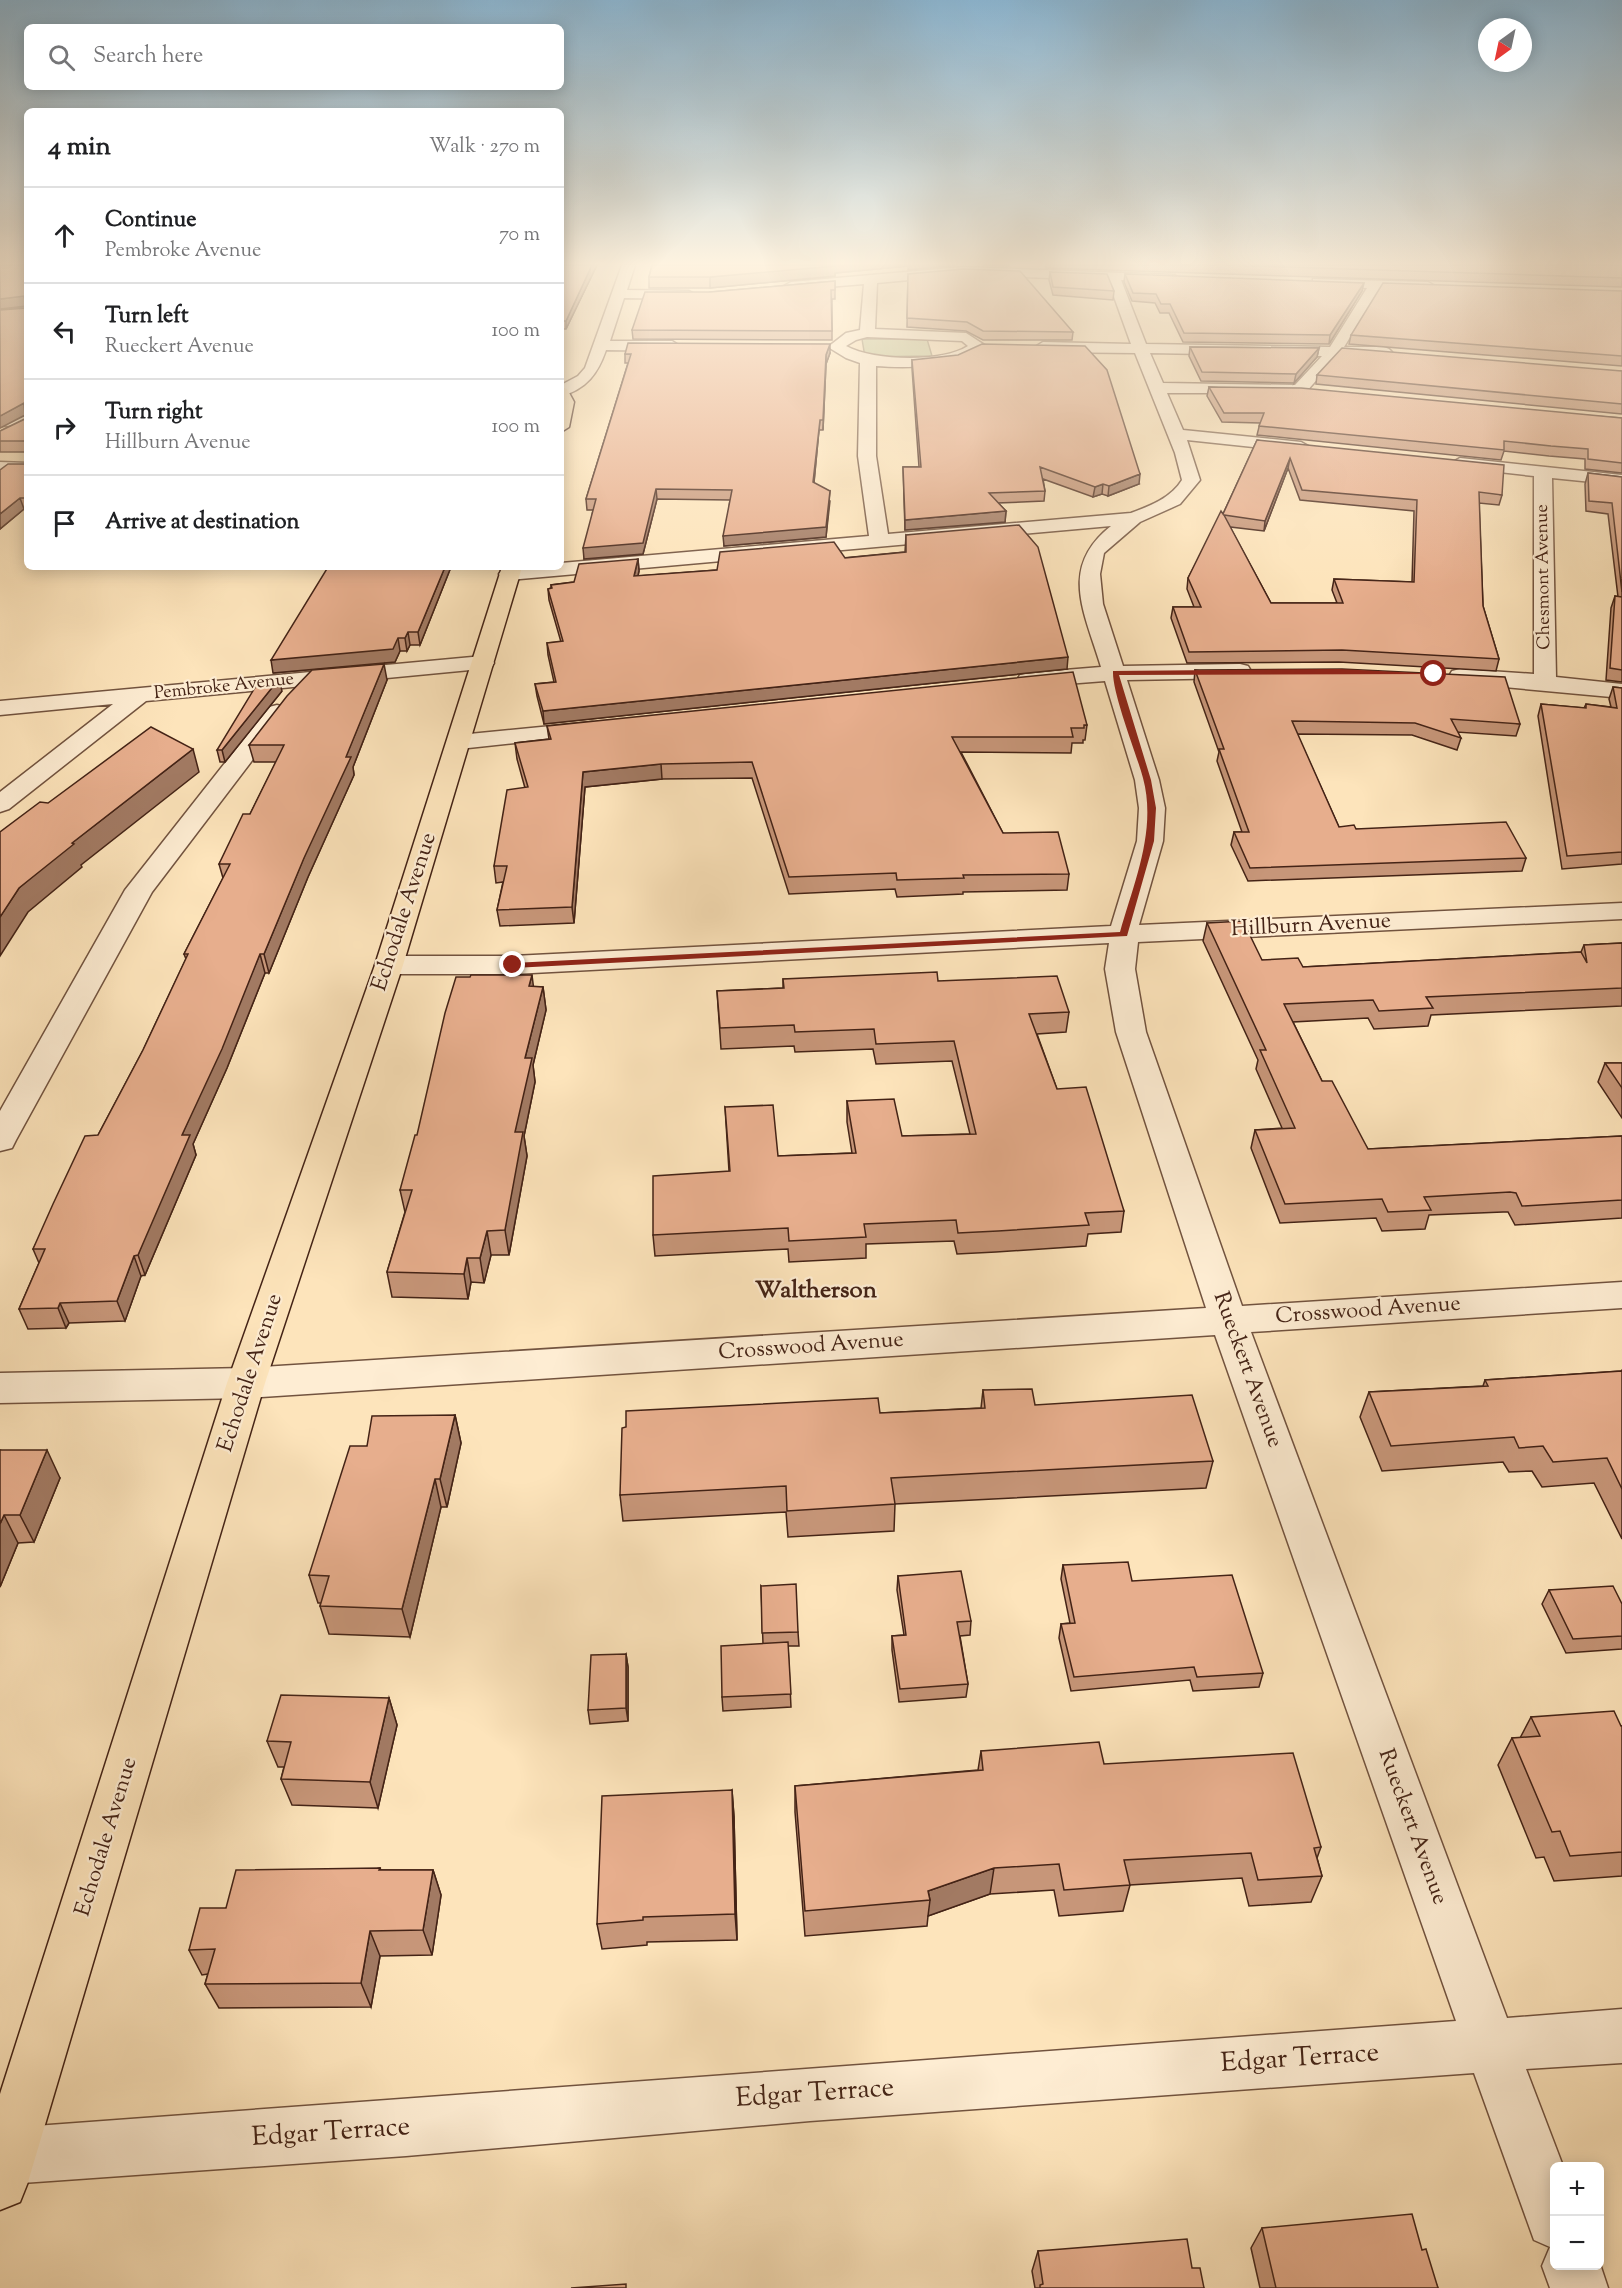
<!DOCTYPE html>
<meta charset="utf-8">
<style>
:root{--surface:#fff;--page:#f2f2f2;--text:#202124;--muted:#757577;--line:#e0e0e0}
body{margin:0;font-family:"Sorts Mill Goudy",serif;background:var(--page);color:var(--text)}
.controls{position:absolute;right:18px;bottom:18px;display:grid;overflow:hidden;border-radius:9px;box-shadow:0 3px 15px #0003}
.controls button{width:54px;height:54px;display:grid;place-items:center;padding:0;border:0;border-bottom:2px solid var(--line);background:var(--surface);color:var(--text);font:30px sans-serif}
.compass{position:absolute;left:1478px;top:18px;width:54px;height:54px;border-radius:50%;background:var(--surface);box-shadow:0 3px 15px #0003;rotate:213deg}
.stop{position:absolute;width:18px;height:18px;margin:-14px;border:4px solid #8f2418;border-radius:50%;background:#fff}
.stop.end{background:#8f2418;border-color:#fff;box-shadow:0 2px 6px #0008}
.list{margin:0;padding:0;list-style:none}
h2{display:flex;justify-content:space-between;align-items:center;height:78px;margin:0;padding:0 24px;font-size:26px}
h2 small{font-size:20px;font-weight:400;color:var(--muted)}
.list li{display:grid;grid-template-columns:39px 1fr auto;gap:18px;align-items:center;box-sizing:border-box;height:96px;padding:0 24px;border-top:2px solid var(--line)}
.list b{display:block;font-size:22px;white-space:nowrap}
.list p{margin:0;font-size:20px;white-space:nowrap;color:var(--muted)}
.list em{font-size:20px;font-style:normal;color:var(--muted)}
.icon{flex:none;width:33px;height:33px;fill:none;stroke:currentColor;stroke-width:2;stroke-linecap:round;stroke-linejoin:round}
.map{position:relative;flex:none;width:1622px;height:2288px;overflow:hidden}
.search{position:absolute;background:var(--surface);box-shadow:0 3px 15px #0003;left:24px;top:24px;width:540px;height:66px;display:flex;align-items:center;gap:15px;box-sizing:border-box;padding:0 21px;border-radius:9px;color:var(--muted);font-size:22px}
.panel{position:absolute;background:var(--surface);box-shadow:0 3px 15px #0003;left:24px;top:108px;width:540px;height:462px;border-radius:9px}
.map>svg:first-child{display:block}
</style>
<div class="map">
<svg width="1622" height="2288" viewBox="0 0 1622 2288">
<rect width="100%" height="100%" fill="#fde4bb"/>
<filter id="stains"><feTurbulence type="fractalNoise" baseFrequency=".00333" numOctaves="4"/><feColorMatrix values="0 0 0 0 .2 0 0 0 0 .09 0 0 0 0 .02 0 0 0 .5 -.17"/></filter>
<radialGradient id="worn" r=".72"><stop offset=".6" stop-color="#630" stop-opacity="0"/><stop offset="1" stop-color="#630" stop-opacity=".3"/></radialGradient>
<path fill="#bdc592" stroke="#807454" stroke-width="1.5" d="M862 339H927L932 356 865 357Z"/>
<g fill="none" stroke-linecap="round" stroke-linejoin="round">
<g stroke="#72533f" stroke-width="3">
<path id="minor" d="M622 265H635L627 290 689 291 696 295 689 299 624 298 610 341H672L680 346 672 351 606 350C598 373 587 389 561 396V385L578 376 585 368Z
M963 267 1175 275 1177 278 1170 282 1121 280 1146 344 1330 347 1367 288 1318 286 1313 285V279L1428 282 1435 286 1428 290 1380 288 1344 347H1384L1389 349 1392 352 1389 355 1338 356 1305 393H1167L1183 430 1301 442 1310 447 1301 452 1187 440 1200 480 1180 504 1140 522 1104 553 1100 574 1103 604 1123 666 1240 664 1248 666 1251 671 1248 676 1240 678 1127 680 1159 780 1165 808 1163 841 1139 925 1622 903V919L1138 942 1135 969 1146 1032 1242 1306 1622 1282V1308L1251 1332 1507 2018 1622 2009V2063L1526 2069 1563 2166H1554V2266L1600 2264 1608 2288H1550L1542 2266 1550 2247 1534 2240 1474 2073 810 2121 406 2156 8 2184 0 2181V2131L8 2128 1456 2021 1215 1335 246 1398 0 1403V1373L246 1368 1206 1308 1116 1032 1105 969 1109 943 513 974H389L379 971 375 965 379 959 389 956H513L1111 926 1137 841 1139 808 1135 780 1105 681 1028 687 1020 685 1017 680 1020 675 1028 673 1101 667C1085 613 1058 568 1111 526L509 580 502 578 499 574 502 570 509 568 561 567V563L869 536 858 456 860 363 846 358 828 347 846 333 860 330 864 284 791 290 784 286 791 282ZM963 275 1108 280 1131 344 1043 342 1035 347 1043 352 1135 353 1175 453 1182 480C1171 498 1150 506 1131 513L888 534 876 456V366C903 368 967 369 986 346L966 333 875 329 877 283ZM867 337 962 341 968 346C941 363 874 361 846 346L856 340ZM1150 353 1322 356 1295 385 1163 383Z
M27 415V425L0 426V416Z
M1460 458 1622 475V485L1552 478 1556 677 1622 684V698L1460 683 1452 681 1449 676 1452 671 1460 669 1534 674V476L1454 467 1451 463Z
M0 462 27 463V473L0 472Z
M483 656 491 658 494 663 491 668 146 701 9 809 0 812V792L113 704 0 715V701Z
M277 705 285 707 289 712 152 892 16 1140 12 1148 0 1151V1111L125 890 269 707Z
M592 722 600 724 604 729 600 734 459 749 451 747 447 742 451 737 459 735Z"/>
</g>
<g stroke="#442316" stroke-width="3">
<path id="major" d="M561 387 567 389 574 402 569 427 561 432Z
M502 567H522L403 965 265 1383 28 2182 20 2202 0 2210V2094L227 1383 375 965Z"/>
</g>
<use href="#minor" fill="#feedd3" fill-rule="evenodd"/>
<use href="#major" fill="#fde4bb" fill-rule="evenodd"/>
</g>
<path fill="#c79679" stroke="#442316" stroke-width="1.5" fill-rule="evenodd" d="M27 265V509H24L0 529 25 464V452H0V431L25 419V415L0 428V310L26 308V306L0 309Z
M561 265H597L566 329H561Z
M652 265H956L908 270V266L835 273V276L710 288H649V277Z
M983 265H1009V266Z
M1046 265H1622V287L1046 268Z
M1050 272 1114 291 1113 300 1053 295 1049 280Z
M908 274 1073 332 1072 340H983L966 331 907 327Z
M1125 274 1362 291 1329 344 1183 342 1169 313H1160L1155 303 1132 301 1124 282Z
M835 281V299H832V340L633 339 632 330 710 292Z
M1622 291V366L1349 344 1351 335Z
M1190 347 1319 348 1317 357 1294 383 1201 381 1189 356Z
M830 353 826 364 823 430H819L814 483 830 501 826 537 724 546 730 500 657 499 643 554 584 559 593 510H587L586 499 628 363H625V354Z
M912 360 1139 484 1108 496 1102 494 1093 497 1043 479 1045 491 1044 501 998 503 1006 511 1005 522 905 530 903 467H919L912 369Z
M1622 371V414L1316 384 1317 375Z
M1209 387 1622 418V473L1585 469V459L1549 456 1504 451 1501 460 1257 435 1260 423 1222 422 1207 396Z
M1257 440 1502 495 1499 505 1479 503 1483 606 1499 659 1496 671 1339 662 1187 663 1171 618 1173 607H1194L1187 589 1188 578 1223 514ZM1288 468 1300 500 1414 511 1412 582 1334 579 1332 590 1337 603H1271L1230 527 1264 531Z
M1588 473 1622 477V682L1606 680 1611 608 1615 596 1618 597 1608 514 1586 511 1585 484Z
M906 535 1067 669 544 724 537 696 535 684 554 682 548 655 547 643 561 642 549 600 548 589 551 588V585L574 582 638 559 639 571 638 576 717 570 905 552Z
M451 567 420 645H410L407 651H400L395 662 273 673Z
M1195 670 1520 724 1516 736 1457 732 1461 738 1457 750 1412 735 1297 734 1339 827 1356 829 1526 858 1522 871 1248 881 1231 845 1234 832H1242L1217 761 1219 752 1194 682Z
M387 680 353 767 354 775 308 877 269 973H265L227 1068 193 1144 196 1155 145 1275 141 1276 125 1321 69 1323 66 1328 28 1329 19 1309 39 1263 33 1249 98 1135 143 1050 186 959 184 954 223 878 219 864 250 814 276 762H254L249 745Z
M1613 687 1622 688V864L1562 869 1538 716 1541 704 1584 708 1586 704 1611 707 1609 699Z
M282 691 225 762H220L217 750Z
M1087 725 1085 740H1083V743H1072L1071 753 961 752 1003 833 1069 874 1067 890 963 892V894L897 897 895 889 789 894 752 778 662 779 585 787 574 923 500 926 497 910 503 882 496 883 494 866 525 788 517 759 515 743 549 739 547 726Z
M1207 923 1262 960 1303 967 1581 952 1584 945 1622 943V1006L1431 1015 1428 1026 1374 1029 1368 1018 1293 1022 1322 1081 1368 1149 1622 1136V1218L1515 1225 1508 1212H1503L1429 1215 1425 1229 1382 1231 1376 1218 1280 1223 1251 1148 1255 1130 1282 1128 1256 1069 1258 1060 1203 941Z
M783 979 938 981 1069 1012 1066 1032 1037 1034 1057 1089 1124 1211 1121 1232 1088 1234 1086 1246 996 1252 957 1254 954 1241 866 1244V1258L789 1262 788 1249 655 1256 653 1235 729 1171 725 1107 778 1156 852 1153 847 1122V1101L902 1136 970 1134 952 1061 876 1064 873 1049 795 1052 794 1046 721 1049 717 991 783 988Z
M534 987H543L546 1010 533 1065 535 1082 524 1136 527 1156 509 1255H491L484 1283 471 1282 468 1299 392 1297 387 1272 405 1212 400 1190Z
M1605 1063H1622V1118L1598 1082Z
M1622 1370V1539L1594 1483 1542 1487 1532 1471 1509 1472 1503 1462 1382 1471 1360 1417 1369 1392 1483 1386 1485 1380 1621 1371Z
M983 1390 1035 1405 1213 1461 1206 1488 895 1504 894 1531 788 1537 786 1512 623 1521 620 1495 880 1413 981 1408Z
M455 1415 461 1443 447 1507H441L410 1637 329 1634 320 1606 321 1603H318L309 1575 367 1446Z
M0 1450 60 1478 34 1542 18 1543 0 1587Z
M1063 1565 1132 1581 1263 1673 1259 1687 1193 1691 1190 1680 1071 1691 1059 1638 1061 1624 1070 1623 1061 1579Z
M898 1576 971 1621 970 1635 960 1636 968 1684 966 1697 899 1702 892 1650V1636L904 1635 897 1590Z
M761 1586 798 1632 799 1646H788L791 1707 723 1711 722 1697 763 1644Z
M1549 1590 1622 1604V1649L1566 1653 1542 1604Z
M626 1654 628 1667V1721L590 1724 588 1710Z
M389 1698 397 1725 378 1808 292 1805 281 1779 284 1767H278L267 1741Z
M1531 1717 1622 1726V1876L1554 1881 1544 1857 1536 1858 1498 1765 1512 1738H1520Z
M981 1751 1104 1764 1321 1847 1317 1858 1322 1876 1311 1902 1249 1906 1242 1878 1130 1885 1123 1911 1059 1916 1054 1890 990 1894 928 1916 927 1926 805 1936 795 1812V1786L978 1770Z
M732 1790 734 1817 737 1940 647 1942V1945L602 1949 597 1924Z
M380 1868 381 1870H433L441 1895 432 1955 380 1956 371 2007 219 2008 205 1984 208 1974 202 1975 189 1950 226 1908Z
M1262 2228 1422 2250 1438 2288H1260L1251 2248Z
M1038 2251 1192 2268 1204 2288H1035L1032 2271Z"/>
<path fill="#a27a63" stroke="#442316" stroke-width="1.5" d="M592 265H597L566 329V321Z
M835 265H909L908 266 835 273V276L710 288V277Z
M909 265H956L908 270Z
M1364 283 1362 291 1329 344 1330 335Z
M24 296 27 306 0 309V299Z
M830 344V353L826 364 823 430 826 355Z
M1319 348 1317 357 1294 383 1296 374Z
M24 403 27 414 0 428V416Z
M820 420 819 430 813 492V482Z
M1290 458 1288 468 1264 531 1265 521Z
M1140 474 1139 484 1108 496 1109 486Z
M1103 484 1102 494 1093 497 1095 487Z
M656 489 657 499 643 554 584 559 583 548Z
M830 491 826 537 724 546 723 536Z
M20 498 24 509 0 529V514Z
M1006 511 1005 522 905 530V520Z
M638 559 639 571 635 588 634 576Z
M445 567H451L420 645 418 632Z
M408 632 410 645 407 651 405 638Z
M398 638 400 651 395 662 273 673 271 660Z
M1068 657 1067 669 544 724 543 711Z
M384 664 387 680 353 767 354 775 308 877 269 973 264 954Z
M279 679 282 691 225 762 222 750Z
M193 749 199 772 81 865 82 867 28 912 0 956V917L19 888 72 843Z
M661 764 662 779 585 787 574 923 572 907 583 772Z
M260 954 265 973 227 1068 193 1144 196 1155 145 1275 138 1255 182 1135Z
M532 975 535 999 529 986Z
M543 987 546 1010 533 1065 535 1082 524 1136 527 1156 509 1255 505 1230 515 1132 525 1058Z
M487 1231 491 1255 484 1283 480 1258Z
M134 1256 141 1276 125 1321 117 1301Z
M467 1258 471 1282 468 1299 464 1274Z
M60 1303 69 1323 66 1328 58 1308Z
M455 1415 461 1443 447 1507 440 1479Z
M47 1450 60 1478 34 1542 20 1515Z
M435 1479 441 1507 410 1637 402 1609Z
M4 1515 18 1543 0 1587V1524Z
M626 1654 628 1667V1721L626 1708Z
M389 1698 397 1725 378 1808 370 1782Z
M732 1790 734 1817 737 1940 735 1914Z
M994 1868 990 1894 928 1916 930 1900 928 1891Z
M433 1870 441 1895 432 1955 423 1930Z
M370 1931 380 1956 371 2007 361 1983Z"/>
<path fill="#e7ae8d" stroke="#442316" stroke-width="1.5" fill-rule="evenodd" d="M0 265H27V441H0V431L25 419 24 403 0 416V310L26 308 24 296 0 299Z
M561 265H592L566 321H561Z
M652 265H835V266L710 277H649Z
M1226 265H1622V278Z
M963 269 1020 271 1073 332 983 331 967 322 907 318 908 274Z
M1050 272 1107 274 1114 291 1053 287Z
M1125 274 1364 283 1330 335 1184 333 1170 304H1161L1156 294 1133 293Z
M835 281V290H831L832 331 632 330 645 292H710Z
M1383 283 1622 291V356L1351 335Z
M628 343 830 344 826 355 823 420H820L813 482 830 491 826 527 723 536 732 490 656 489 643 543 583 548 596 499H586L631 354H625Z
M982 344 1085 346 1107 370 1140 474 1109 486 1103 484 1095 487 1040 467 1045 491 989 493 1006 511 905 520 903 467H921L912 360 958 355Z
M1190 347 1319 348 1296 374 1202 372Z
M1342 348 1622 371V404L1317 375Z
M1209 387 1301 388 1622 418V463L1588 459V449L1551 446 1504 441V450L1259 426 1264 413H1224Z
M1257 440 1504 465 1502 495 1479 492 1483 606 1499 659 1342 650 1189 652 1173 607H1201L1188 578 1221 511 1223 514ZM1290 458 1302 490 1417 500 1414 582 1334 579 1343 603H1271L1224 515 1265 521Z
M27 448V498H20L0 514V470L8 464H25V450Z
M1588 473 1622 477V592L1612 503 1589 501Z
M1019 525 1038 547 1068 657 543 711 535 684 556 682 547 643 563 641 548 589 552 588 551 585 574 582 579 564 638 559 634 576 717 570 720 552 834 542 845 558 906 552V535Z
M328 567H445L418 632H408L405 638H398L393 649 271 660Z
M1615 596 1622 597V670L1610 668Z
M384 664 346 757H351L304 858 264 954H260L222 1049 182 1135H190L138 1255 134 1256 117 1301 60 1303 58 1308 19 1309 45 1249H33L53 1204 85 1136 98 1135 143 1050 188 954H184L230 864H219L243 814H250L284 745H249L287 696 312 670Z
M1342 669 1505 677 1520 724 1451 719 1461 738 1415 723 1292 721 1339 827 1354 825 1356 829 1506 822 1526 858 1250 868 1234 832H1249L1219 749H1224L1195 670Z
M1073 672 1087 725H1084V728H1071L1073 737H952L1003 833 1058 832 1069 874 963 875 964 878 897 880 896 873 789 877 752 762 661 764 583 772 572 907 497 910 507 866H494L507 790 528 787 515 743 551 739 547 726Z
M279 679 222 750H217L259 681Z
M1613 687 1622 688V852L1567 856 1541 704 1586 708V704L1617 708Z
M151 727 193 749 72 843 74 844 19 888 0 917V832L40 802 48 803Z
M1243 921 1262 960 1298 958 1303 967 1581 952 1587 963 1584 945 1622 943V988L1426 997 1433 1008 1379 1011 1373 1000 1284 1004 1322 1081H1332L1368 1149 1622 1136V1200L1522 1206 1516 1193 1510 1192 1424 1197 1431 1210 1388 1212 1382 1199 1285 1204 1255 1130 1295 1128 1260 1050H1266L1207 923Z
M937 972 938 981 1057 976 1069 1012 1029 1014 1057 1089 1086 1087 1124 1211 1085 1213 1089 1225 998 1231 958 1233 956 1220 864 1224 866 1237 789 1241 788 1228 653 1235V1176L730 1171 725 1107 773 1105 778 1156 856 1153 847 1101 894 1099 902 1136 976 1134 954 1041 876 1044 874 1029 795 1032 794 1025 720 1028 717 991 784 988 783 979Z
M471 975H532L529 986 543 987 525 1058H532L515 1132H523L505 1230 487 1231 480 1258H467L464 1274 387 1272 412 1190H400L415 1135H417L445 1013 456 977H470Z
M1605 1063H1622V1088Z
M1622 1371V1489L1607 1458 1553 1462 1543 1446 1519 1448 1514 1437 1391 1446 1369 1392 1488 1386 1485 1380Z
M1032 1389 1035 1405 1192 1395 1213 1461 891 1478 895 1504 787 1511 786 1486 620 1495 622 1428 626 1427V1411L878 1398 880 1413 985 1408 983 1390Z
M455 1415 440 1479H435L402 1609 320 1606 329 1576 309 1575 350 1446H367L372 1416Z
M0 1450H47L20 1515H4L0 1524Z
M1128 1562 1132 1581 1232 1575 1263 1673 1197 1677 1194 1667 1074 1677 1061 1624 1075 1623 1063 1565Z
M961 1571 971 1621 957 1622 968 1684 900 1689 892 1636 906 1635 898 1576Z
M796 1584 798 1632 762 1633 761 1586Z
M1613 1586 1622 1604V1636L1573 1639 1549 1590Z
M788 1642 791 1694 722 1697 721 1646Z
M626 1654V1708L588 1710 591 1655Z
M281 1695 389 1698 370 1782 281 1779 291 1742 267 1741Z
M1614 1711 1621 1726H1622V1852L1570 1856 1560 1831 1552 1832 1512 1738 1540 1736 1531 1717Z
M1099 1742 1104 1764 1293 1753 1321 1847 1314 1848 1322 1876 1258 1880 1251 1853 1124 1860 1130 1885 1064 1890 1059 1864 994 1868 928 1891 930 1900 805 1911 795 1786 983 1770 981 1751Z
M732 1790 735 1914 643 1917V1920L597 1924 602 1796Z
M380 1868 379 1870H433L423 1930 370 1931 361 1983 205 1984 215 1949 189 1950 200 1908H226L236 1870Z
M1412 2214 1422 2250 1426 2249 1438 2288H1276L1262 2228Z
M1187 2239 1192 2268H1200L1204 2288H1040V2285L1043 2284 1038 2251Z
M626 2284V2288H571Z"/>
<linearGradient id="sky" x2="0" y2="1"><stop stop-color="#8cb8d5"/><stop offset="0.45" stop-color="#fef3e0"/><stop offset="1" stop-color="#fef3e0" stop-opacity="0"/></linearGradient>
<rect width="1622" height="586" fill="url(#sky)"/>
<path fill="#8f2418" d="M1339 669 1438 674 1119 675 1151 780 1156 808 1154 841 1127 936 513 968 509 965 513 963 1120 932C1134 882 1157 830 1143 778 1136 752 1112 693 1113 671Z"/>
<g text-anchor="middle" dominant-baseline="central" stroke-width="4.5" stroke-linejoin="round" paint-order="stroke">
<g font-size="18" fill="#442316" stroke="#feedd3">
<text transform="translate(1544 577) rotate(-91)">Chesmont Avenue</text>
<text transform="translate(224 687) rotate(-6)">Pembroke Avenue</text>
</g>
<g font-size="22" fill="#442316" stroke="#feedd3">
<text transform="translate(405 912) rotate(-72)">Echodale Avenue</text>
<text transform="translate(1311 926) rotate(-3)">Hillburn Avenue</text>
<text transform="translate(1368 1311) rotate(-4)">Crosswood Avenue</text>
<text transform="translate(811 1347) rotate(-4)">Crosswood Avenue</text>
<text transform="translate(1247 1370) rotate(70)">Rueckert Avenue</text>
<text transform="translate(251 1373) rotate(-72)">Echodale Avenue</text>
<text transform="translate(1412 1827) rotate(70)">Rueckert Avenue</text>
<text transform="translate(107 1837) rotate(-73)">Echodale Avenue</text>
</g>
<g font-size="24" font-weight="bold" fill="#442316" stroke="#feedd3">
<text x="816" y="1291">Waltherson</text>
</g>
<g font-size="27" fill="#442316" stroke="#feedd3">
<text transform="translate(1300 2059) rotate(-4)">Edgar Terrace</text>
<text transform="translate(815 2094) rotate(-4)">Edgar Terrace</text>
<text transform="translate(331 2133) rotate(-4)">Edgar Terrace</text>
</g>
</g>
<rect width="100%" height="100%" filter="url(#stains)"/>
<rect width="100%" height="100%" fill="url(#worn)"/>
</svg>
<div class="controls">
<button>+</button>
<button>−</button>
</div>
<svg class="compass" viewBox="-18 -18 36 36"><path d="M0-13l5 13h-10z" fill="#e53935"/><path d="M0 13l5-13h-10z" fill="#757577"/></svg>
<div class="stop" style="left:1434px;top:674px"></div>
<div class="stop end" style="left:513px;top:965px"></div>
<div class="search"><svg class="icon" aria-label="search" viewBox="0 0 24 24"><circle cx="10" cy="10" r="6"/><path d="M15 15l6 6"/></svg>Search here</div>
<section class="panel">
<h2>4 min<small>Walk · 270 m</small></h2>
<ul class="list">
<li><svg class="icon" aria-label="ahead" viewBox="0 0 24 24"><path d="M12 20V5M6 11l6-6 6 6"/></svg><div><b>Continue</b><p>Pembroke Avenue</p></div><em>70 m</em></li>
<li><svg class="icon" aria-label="left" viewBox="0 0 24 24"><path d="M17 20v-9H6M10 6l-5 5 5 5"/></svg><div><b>Turn left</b><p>Rueckert Avenue</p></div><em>100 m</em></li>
<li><svg class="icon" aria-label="right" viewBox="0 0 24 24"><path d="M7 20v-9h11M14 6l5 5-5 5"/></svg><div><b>Turn right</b><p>Hillburn Avenue</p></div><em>100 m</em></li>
<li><svg class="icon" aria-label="arrive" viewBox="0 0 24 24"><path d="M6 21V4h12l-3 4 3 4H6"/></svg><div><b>Arrive at destination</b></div></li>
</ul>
</section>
</div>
